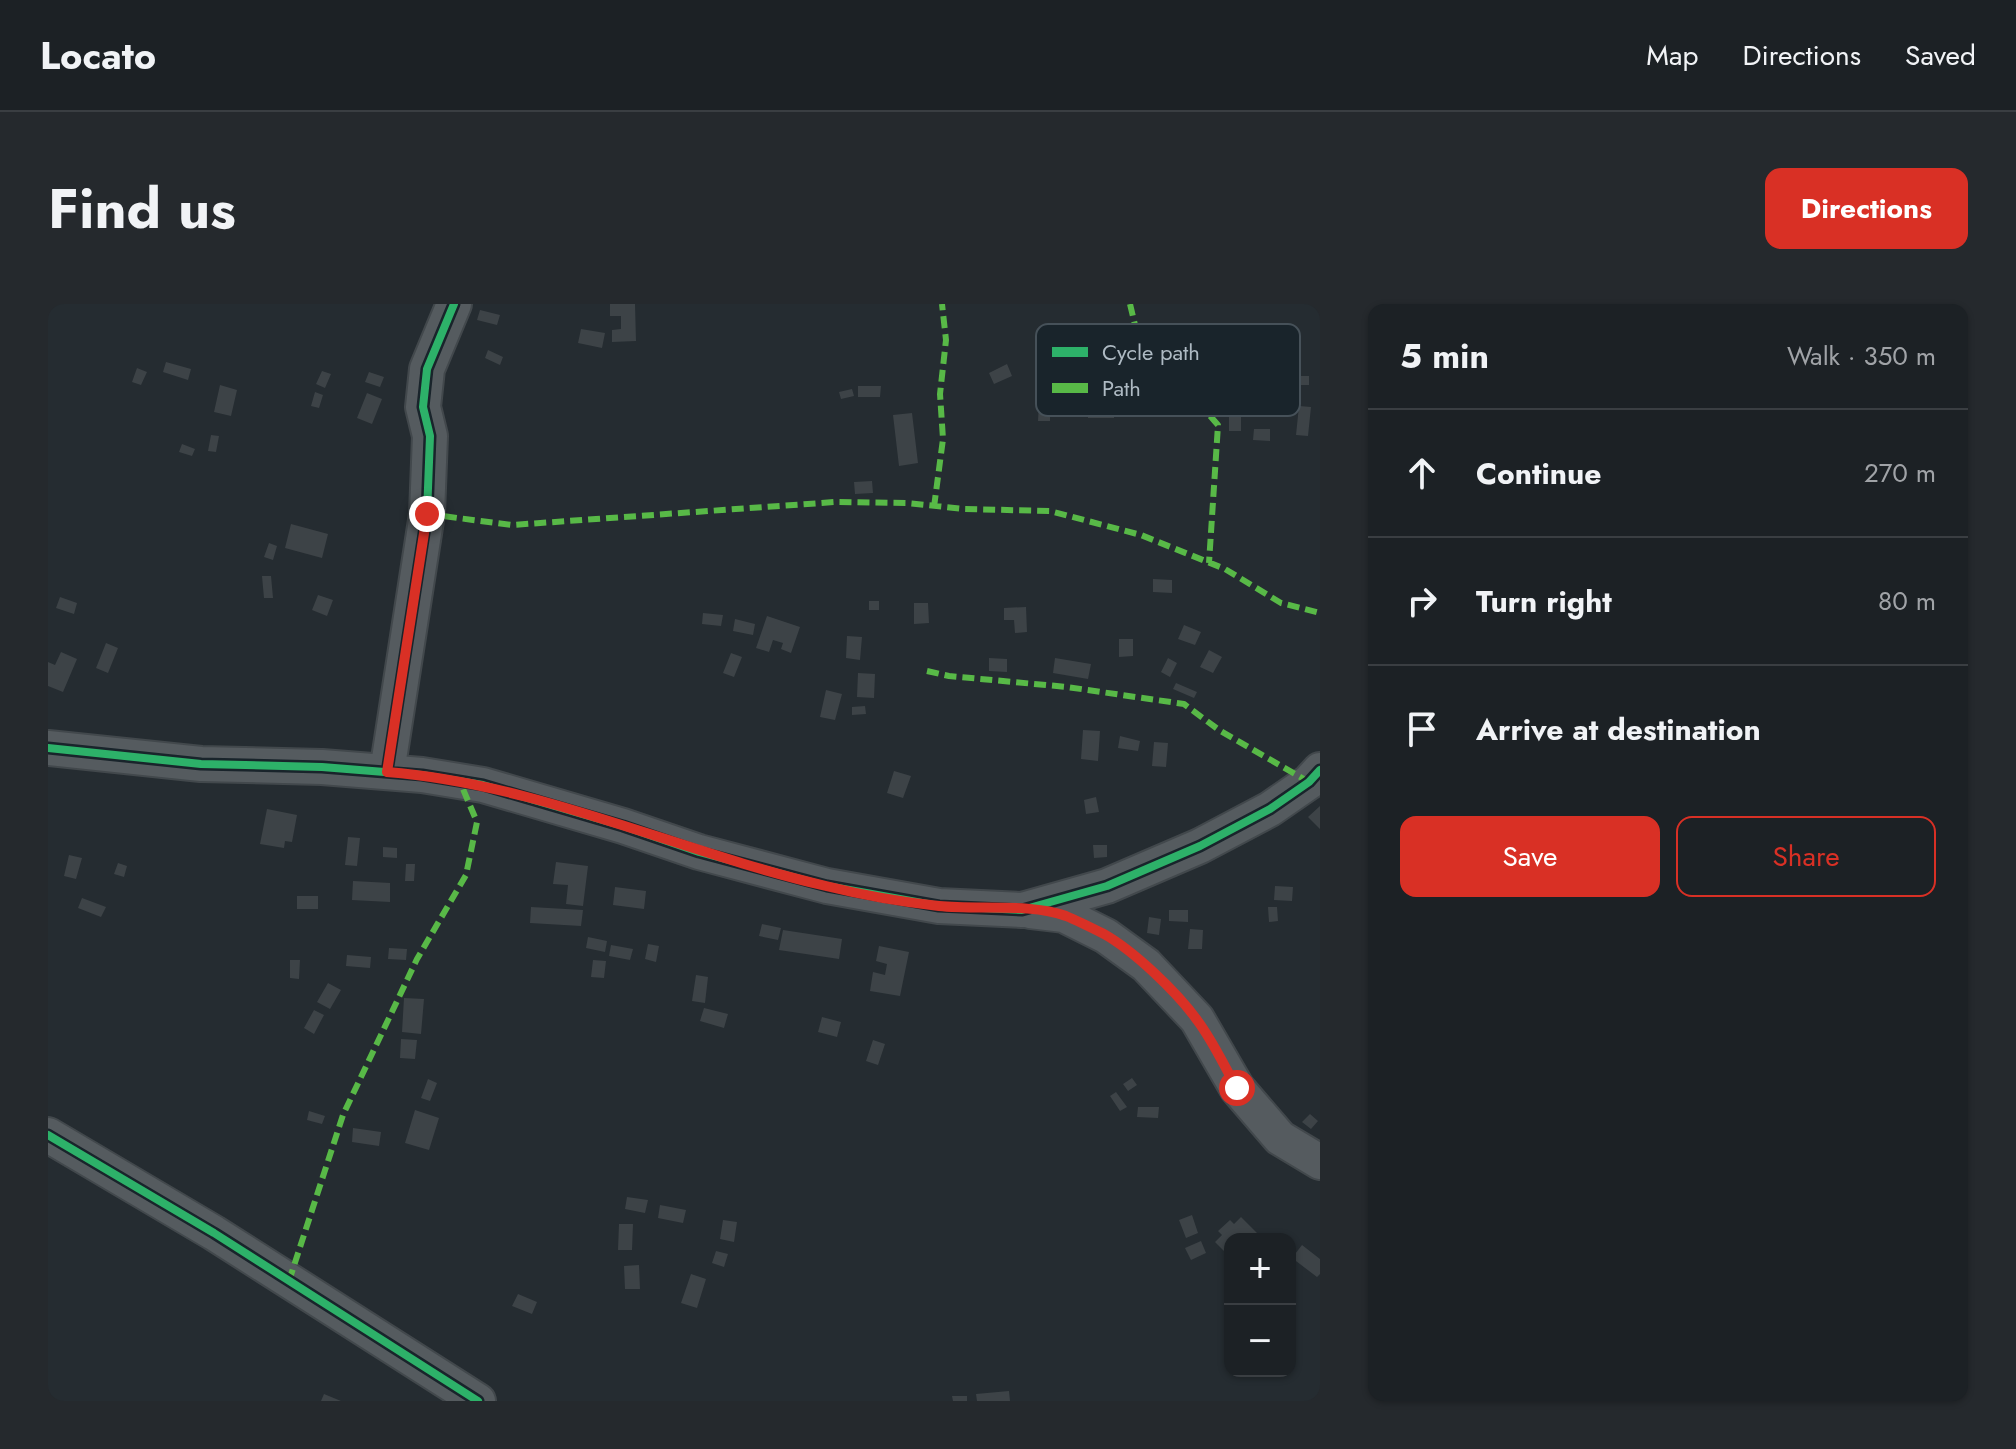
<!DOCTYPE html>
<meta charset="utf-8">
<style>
:root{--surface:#1c2125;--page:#25292d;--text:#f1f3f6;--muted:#a0a3a7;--line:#3a3e42;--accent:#d93025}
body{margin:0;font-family:Jost,sans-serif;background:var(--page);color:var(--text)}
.controls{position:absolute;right:24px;bottom:24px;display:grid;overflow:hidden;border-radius:16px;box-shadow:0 2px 6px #0004}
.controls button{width:72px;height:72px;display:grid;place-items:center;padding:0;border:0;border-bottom:2px solid var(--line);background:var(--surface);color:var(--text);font:40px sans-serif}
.stop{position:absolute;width:24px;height:24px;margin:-18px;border:6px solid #d93025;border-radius:50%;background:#fff}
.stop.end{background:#d93025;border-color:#fff;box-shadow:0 2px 8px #0008}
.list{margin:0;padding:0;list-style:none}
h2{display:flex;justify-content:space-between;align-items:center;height:104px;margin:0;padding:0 32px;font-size:34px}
h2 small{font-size:26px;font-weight:400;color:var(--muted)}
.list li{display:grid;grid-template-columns:52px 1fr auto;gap:24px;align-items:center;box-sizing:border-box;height:128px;padding:0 32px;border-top:2px solid var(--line)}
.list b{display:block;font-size:30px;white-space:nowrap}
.list em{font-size:26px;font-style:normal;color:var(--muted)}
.actions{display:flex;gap:16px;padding:24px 32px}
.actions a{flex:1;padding:18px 0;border:2px solid var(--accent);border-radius:16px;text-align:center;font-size:28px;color:var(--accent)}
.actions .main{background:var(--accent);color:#fff}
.icon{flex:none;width:44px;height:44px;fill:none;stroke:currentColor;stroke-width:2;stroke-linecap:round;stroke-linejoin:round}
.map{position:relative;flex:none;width:1272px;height:1097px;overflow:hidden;border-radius:16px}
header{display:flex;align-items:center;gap:48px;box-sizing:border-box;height:112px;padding:0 40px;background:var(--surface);border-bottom:2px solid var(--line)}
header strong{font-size:38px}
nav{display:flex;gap:44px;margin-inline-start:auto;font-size:28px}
.intro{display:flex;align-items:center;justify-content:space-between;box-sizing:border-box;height:192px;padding:0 48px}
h1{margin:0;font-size:56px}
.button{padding:20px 36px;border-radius:16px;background:var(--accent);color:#fff;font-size:28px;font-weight:700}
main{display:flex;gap:48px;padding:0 48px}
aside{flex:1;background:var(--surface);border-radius:16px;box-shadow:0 2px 6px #0004}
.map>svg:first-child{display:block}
</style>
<header>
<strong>Locato</strong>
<nav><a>Map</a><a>Directions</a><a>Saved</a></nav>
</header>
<div class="intro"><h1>Find us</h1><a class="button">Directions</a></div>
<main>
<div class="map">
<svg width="1272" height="1097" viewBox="0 0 1272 1097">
<rect width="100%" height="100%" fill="#252c31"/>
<path fill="#3d4347" d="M562 0H587L588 37 564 38V26L573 25V12H562Z
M432 6 452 11 449 21 429 16Z
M533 25 557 29 554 44 530 39Z
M440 46 455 53 452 61 437 54Z
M118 58 143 65 140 76 115 68Z
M959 60 964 72 946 80 941 69Z
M89 64 99 68 93 81 84 78Z
M274 67 283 70 277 84 268 80Z
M321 68 336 73 332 83 317 78Z
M1249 72H1261V81H1249Z
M172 81 189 86 183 112 166 108Z
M810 82H833L832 93H810Z
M804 85 806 92 793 95 791 88Z
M267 88 275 91 271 104 263 102Z
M319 89 334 95 324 120 309 114Z
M991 99H1002V117H990Z
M1066 99V114H1040L1039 100Z
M1251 102 1263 103 1260 132 1248 131Z
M864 109 870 159 851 162 845 111Z
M1193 112V127H1181V113Z
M1206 125H1222V137L1205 136Z
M163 131 171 132 168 148 160 147Z
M134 140 147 145 144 152 131 148Z
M824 177 825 189 807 190 806 178Z
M243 220 280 230 274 254 237 244Z
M221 239 229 242 225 256 216 253Z
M214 272H223L225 294H216Z
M1105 275 1124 276V289L1105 288Z
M270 291 285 296 279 312 264 306Z
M12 293 29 299 26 310 8 304Z
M821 297H831V306H821Z
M866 299H880L881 319 866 320Z
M978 303 979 328 967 329 966 316H956V304Z
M655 309 675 311 673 322 654 320Z
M719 312 752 323 743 349 733 345 735 339 725 336 721 348 708 344Z
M687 315 707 320 705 331 685 327Z
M1136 321 1153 328 1147 341 1130 335Z
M799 332 814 333 812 356 798 354Z
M1071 335H1085V352L1071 353Z
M58 339 70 344 60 369 48 364Z
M1161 346 1174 353 1165 369 1152 363Z
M13 348 29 355 15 388 0 382V358L7 361Z
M683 349 694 353 686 373 675 369Z
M941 354 959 355V368L941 367Z
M1007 354 1043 360 1040 375 1005 369Z
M1120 354 1129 359 1122 373 1113 368Z
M810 369 827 370 826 394 809 393Z
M1128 379 1149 388 1146 394 1125 385Z
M778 386 794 390 787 416 772 413Z
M817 402 818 410 804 411V403Z
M1035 426 1052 427 1050 457 1033 455Z
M1072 432 1092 437 1090 447 1070 444Z
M1106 438 1120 439 1118 463 1104 462Z
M846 467 863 472 855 494 839 489Z
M1048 493 1051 508 1038 510 1036 496Z
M1272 502V525L1260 513Z
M219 505 249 511 244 538 237 537 236 544 212 540Z
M300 533 312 534 309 562 297 561Z
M1045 541H1059V553L1046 554Z
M335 543 349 544V554L335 553Z
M21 551 34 554 28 575 16 572Z
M508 558 540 562 535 602 518 600 520 581 505 580Z
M70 559 79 562 76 573 66 570Z
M358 560H367L366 577H357Z
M305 577 342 579V598L304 596Z
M1227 582 1245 583 1244 597 1226 596Z
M567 583 598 587 596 605 565 601Z
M249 592H270V605H249Z
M34 594 58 603 53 613 30 604Z
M483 603 535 606 533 622 482 619Z
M1220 603H1229L1230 617 1221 618Z
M1121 606H1140V618L1121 617Z
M1101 613 1113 615 1111 631 1099 629Z
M714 620 733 624 730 636 711 632Z
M1142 625 1155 626 1154 645H1140Z
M735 626 794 635 791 655 731 646Z
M540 633 559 637 557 648 538 644Z
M600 640 611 642 608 658 597 655Z
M563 641 585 645 582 656 561 652Z
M831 642 861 648 852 692 822 687 825 668 837 671 839 660 828 657Z
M341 644 359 645 358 656 340 655Z
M299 651 323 653 322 664 298 662Z
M242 656H252L251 675 242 674Z
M545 656 558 657 556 674 543 673Z
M648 671 660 673 657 699 644 697Z
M280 679 293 686 282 705 269 698Z
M356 694 376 695 373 730 354 728Z
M656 704 680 710 676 724 652 717Z
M266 706 276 711 266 730 256 724Z
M774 713 793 718 789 733 770 728Z
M353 735 369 736 367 755 352 754Z
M825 736 837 740 830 761 818 757Z
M1084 774 1089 781 1080 787 1075 780Z
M380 775 389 779 382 797 373 794Z
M1068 788 1079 803 1072 807 1062 792Z
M1090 803H1111L1110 814 1089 813Z
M367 806 391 814 381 846 357 839Z
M261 807 277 812 274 820 259 816Z
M1262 810 1270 817 1263 825 1254 818Z
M305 824 333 828 331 842 304 838Z
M579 893 600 896 597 909 577 905Z
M612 901 638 906 635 919 610 914Z
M1144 911 1150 929 1138 934 1131 916Z
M1193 913 1209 929 1202 935H1182V953L1167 938 1174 931 1170 927 1182 916 1186 920Z
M675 916 689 918 686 938 672 935Z
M571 920H585L584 946H570Z
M1153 937 1158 949 1143 956 1137 944Z
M1254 941 1272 955V970L1269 973 1244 954Z
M668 947 680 950 676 963 664 959Z
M591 961 592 985H577L576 962Z
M643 970 658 975 649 1004 633 999Z
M470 990 489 998 484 1010 464 1002Z
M961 1087 962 1097H929L928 1090Z
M276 1090 293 1097H273Z
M904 1092H919V1097H905Z"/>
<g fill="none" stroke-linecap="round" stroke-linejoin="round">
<g stroke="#42484c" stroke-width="38">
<path id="minor" d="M0 444 153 460 274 463 374 471 435 481 575 522 651 548 779 582 891 602 974 606 1059 582 1152 542 1222 505 1261 478 1272 466
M339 468 379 210 382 132 375 103 379 65 406 0
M982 607 1016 611 1058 632 1098 661 1149 715 1189 784 1232 834 1272 858
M0 831 166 929 430 1097"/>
</g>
<use href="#minor" stroke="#555b5f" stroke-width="34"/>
<path stroke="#58b947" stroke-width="6" stroke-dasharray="12 6" stroke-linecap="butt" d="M1082 0 1087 21 1126 47 1142 89 1170 121 1161 259
M886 203 895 135 892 90 898 36 894 0
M379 210 464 221 787 198 859 199 917 205 1002 207 1093 231 1177 265 1233 299 1272 309
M879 367 901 372 1019 383 1136 400 1171 426 1261 478
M241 977 295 811 369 655 418 571 429 518 412 478"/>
<g stroke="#19242b" stroke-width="13">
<path id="cycleway" d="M0 444 153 460 274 463 374 471 435 481 575 522 651 548 779 582 891 602 974 606 1059 582 1152 542 1222 505 1261 478 1272 466
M339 468 379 210 382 132 375 103 379 65 406 0
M0 831 166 929 430 1097"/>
</g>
<use href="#cycleway" stroke="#2db169" stroke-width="8"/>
</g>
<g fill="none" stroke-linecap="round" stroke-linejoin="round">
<path stroke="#d93025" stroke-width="10" d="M379 210 339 468C491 480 631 548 778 582 814 591 854 598 891 602 929 606 983 599 1018 612 1030 617 1044 624 1056 630 1086 647 1129 688 1149 716 1165 737 1176 762 1189 784"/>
</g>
<rect x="988" y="20" width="264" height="92" rx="12" fill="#19242b" stroke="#465159" stroke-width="2"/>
<rect x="1004" y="43" width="36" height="10" fill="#2db169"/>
<rect x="1004" y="79" width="36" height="10" fill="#58b947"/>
<g font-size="22" fill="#aebac3">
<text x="1054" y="56">Cycle path</text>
<text x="1054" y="92">Path</text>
</g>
</svg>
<div class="controls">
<button>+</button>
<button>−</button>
</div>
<div class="stop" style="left:1189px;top:784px"></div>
<div class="stop end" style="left:379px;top:210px"></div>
</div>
<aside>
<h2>5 min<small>Walk · 350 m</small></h2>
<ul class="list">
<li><svg class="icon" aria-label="ahead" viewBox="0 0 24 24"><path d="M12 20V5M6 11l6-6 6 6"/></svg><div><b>Continue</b></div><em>270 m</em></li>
<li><svg class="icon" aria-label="right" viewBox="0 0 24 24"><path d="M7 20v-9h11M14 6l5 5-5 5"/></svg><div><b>Turn right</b></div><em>80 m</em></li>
<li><svg class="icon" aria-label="arrive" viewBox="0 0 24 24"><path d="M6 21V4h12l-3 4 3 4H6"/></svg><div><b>Arrive at destination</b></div></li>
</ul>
<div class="actions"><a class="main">Save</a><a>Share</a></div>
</aside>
</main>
